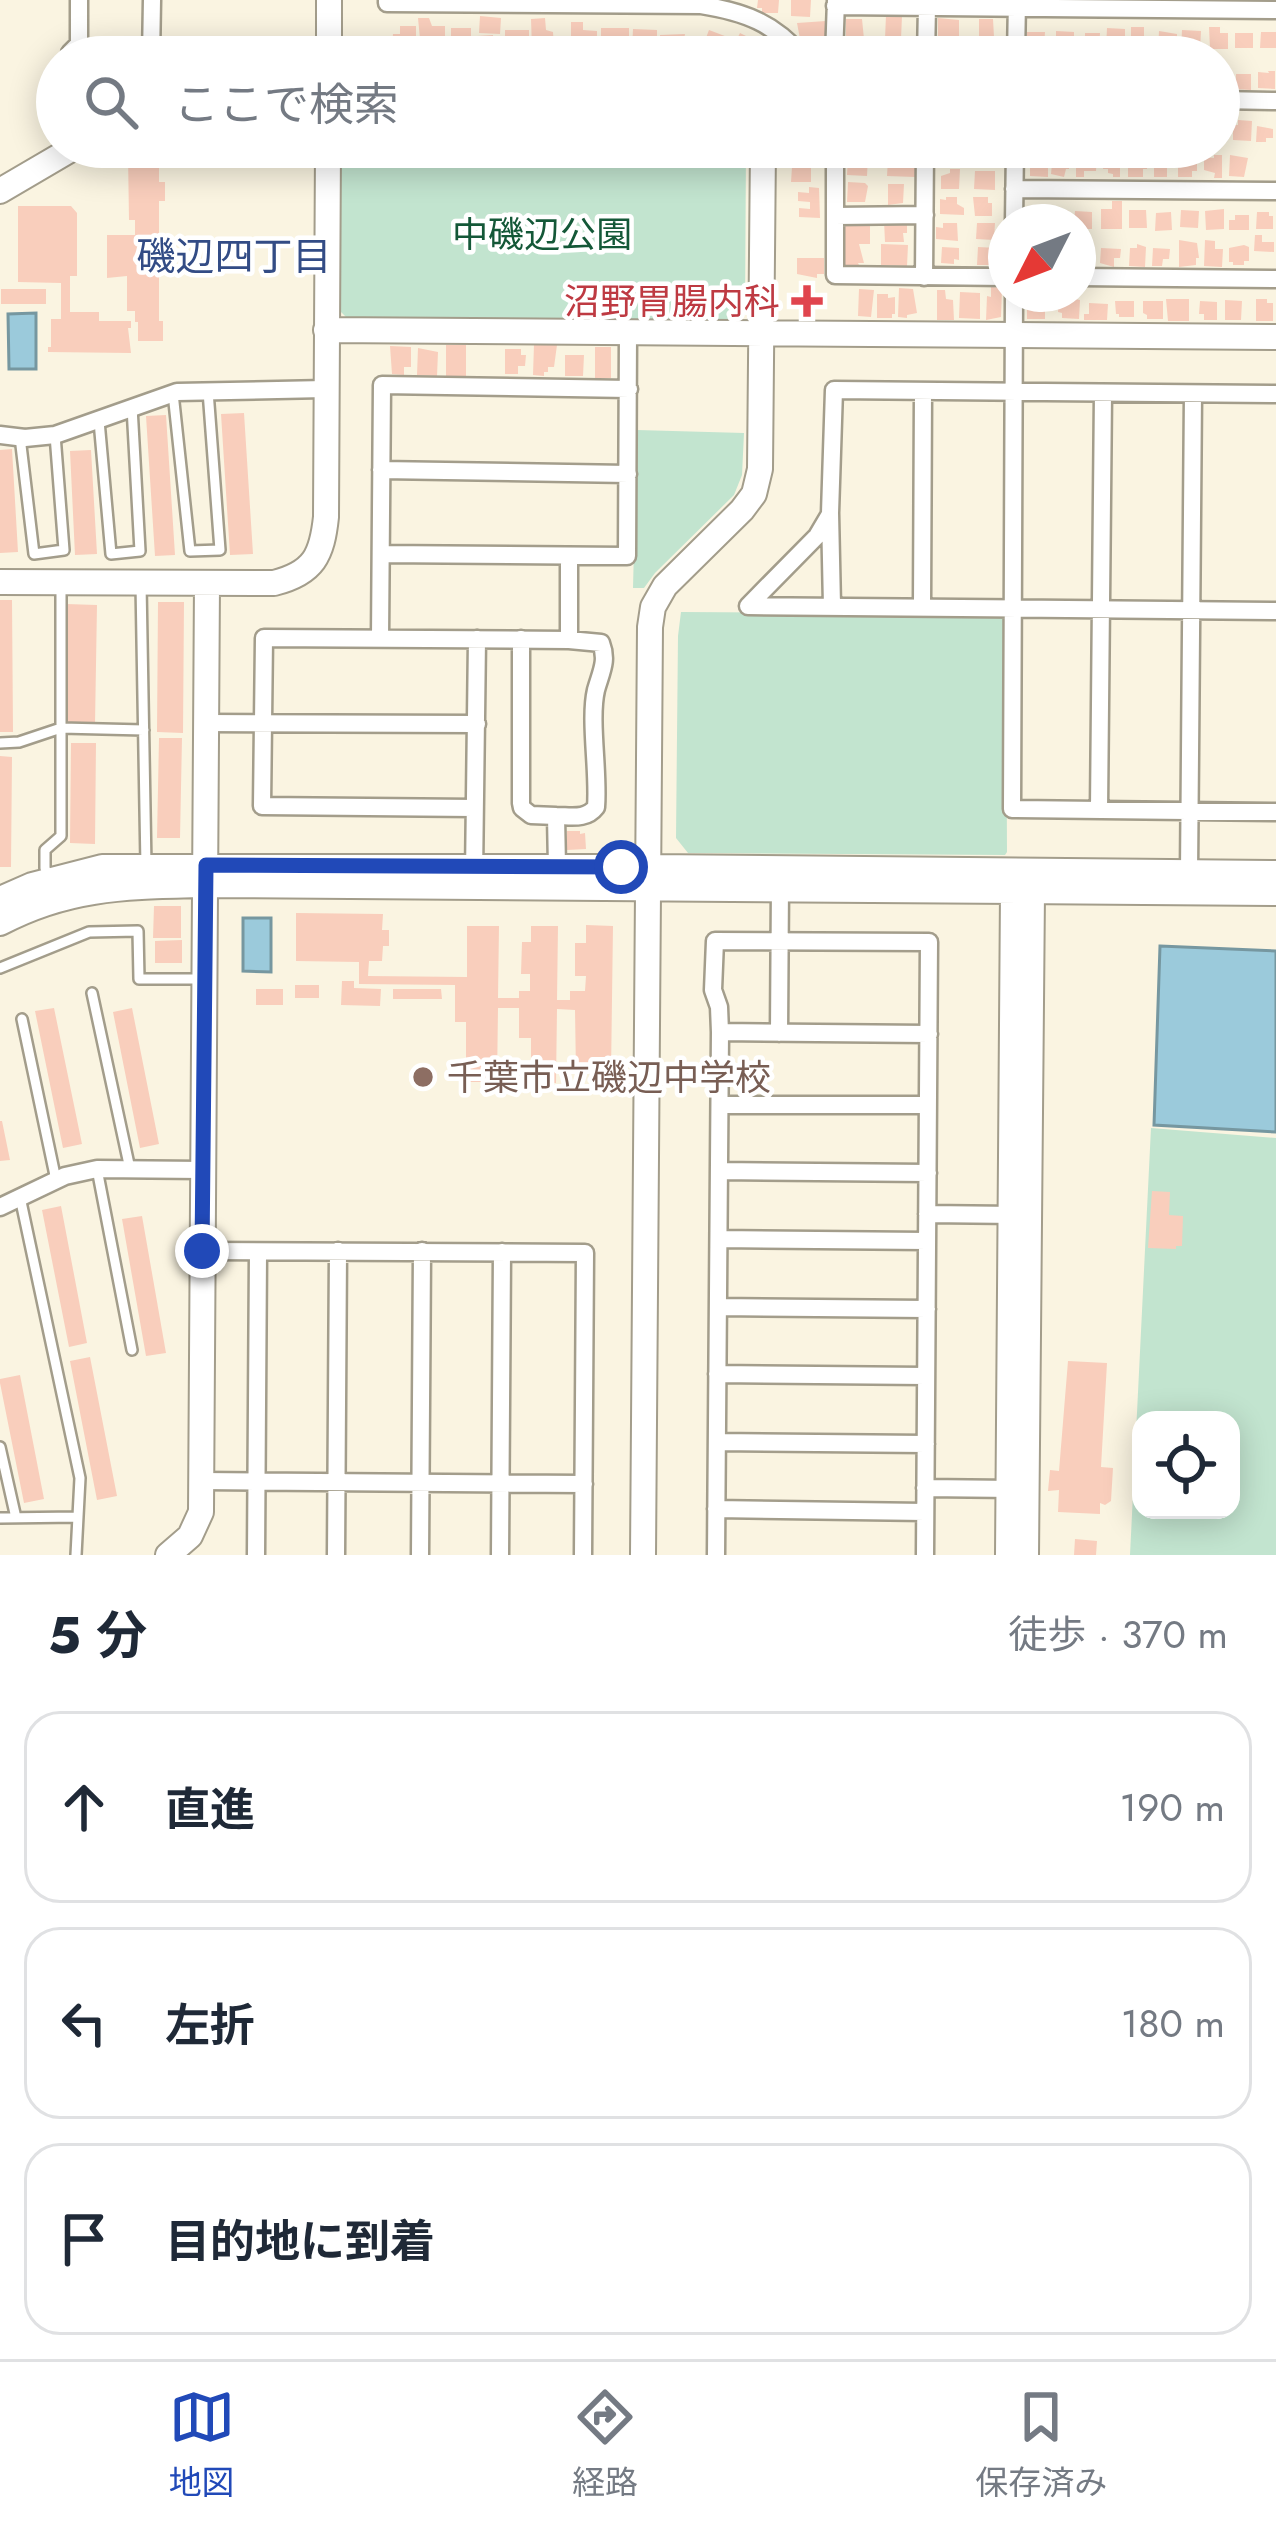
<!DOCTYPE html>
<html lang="ja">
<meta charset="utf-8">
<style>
:root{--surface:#fff;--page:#f2f2f3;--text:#1f2937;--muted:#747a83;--line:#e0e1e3;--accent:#2149b8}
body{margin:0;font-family:Jost,"Noto Sans JP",sans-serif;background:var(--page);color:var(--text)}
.controls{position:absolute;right:36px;bottom:36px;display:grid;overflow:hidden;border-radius:24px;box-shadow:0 6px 30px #0003}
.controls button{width:108px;height:108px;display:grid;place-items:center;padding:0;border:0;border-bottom:3px solid var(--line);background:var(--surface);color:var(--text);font:60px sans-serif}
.compass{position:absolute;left:988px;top:204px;width:108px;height:108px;border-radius:50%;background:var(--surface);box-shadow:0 6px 30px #0003;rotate:228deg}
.stop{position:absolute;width:36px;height:36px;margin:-27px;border:9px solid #2149b8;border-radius:50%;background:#fff}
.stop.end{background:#2149b8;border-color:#fff;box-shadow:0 3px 12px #0008}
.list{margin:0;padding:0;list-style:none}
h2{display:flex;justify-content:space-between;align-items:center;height:156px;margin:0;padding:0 48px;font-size:51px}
h2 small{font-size:39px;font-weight:400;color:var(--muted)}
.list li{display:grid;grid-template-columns:78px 1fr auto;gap:36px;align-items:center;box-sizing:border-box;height:192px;margin:0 24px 24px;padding:0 24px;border:3px solid var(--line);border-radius:36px}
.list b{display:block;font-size:45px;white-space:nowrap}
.list em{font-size:39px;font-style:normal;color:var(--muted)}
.icon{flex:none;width:66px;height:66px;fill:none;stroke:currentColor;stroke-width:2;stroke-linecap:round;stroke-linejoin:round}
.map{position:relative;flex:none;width:1276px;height:1555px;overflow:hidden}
.search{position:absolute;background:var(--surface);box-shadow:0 6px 30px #0003;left:36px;right:36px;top:36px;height:132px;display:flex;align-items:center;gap:30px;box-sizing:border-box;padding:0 42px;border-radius:66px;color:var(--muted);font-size:45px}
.sheet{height:804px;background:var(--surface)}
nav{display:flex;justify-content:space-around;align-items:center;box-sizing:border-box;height:168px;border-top:3px solid var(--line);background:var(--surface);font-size:33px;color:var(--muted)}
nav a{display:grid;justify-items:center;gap:6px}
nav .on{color:var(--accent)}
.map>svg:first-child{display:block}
</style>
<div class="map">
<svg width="1276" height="1555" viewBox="0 0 1276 1555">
<rect width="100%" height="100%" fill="#faf4e1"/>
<path fill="#c2e4cf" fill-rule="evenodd" d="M340 147H746L745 314 737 321 347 318 339 310Z
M637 430 744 433 742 475 734 495 655 573 644 588H633Z
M681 612 1001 614 1006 619 1007 852 1005 855 688 853 676 838 678 636Z
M1151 1128 1276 1138V1555H1130ZM1141 1420H1231V1510H1141Z"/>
<path fill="#9bcadb" stroke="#7697a0" stroke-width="3" d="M36 313V369H9L8 314Z
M243 918H271V972L243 971Z
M1160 946 1276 951V1132L1154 1125Z"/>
<path fill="#f9cebc" d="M758 0H779L778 13H762V8H757Z
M791 0H811L810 17 791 16Z
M886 15 902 16 901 39H885Z
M480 16 501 18 500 34 479 33Z
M418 18H429L432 26H445V49H421Z
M545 18 546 30 553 32 554 48 532 49 531 19Z
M938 18 959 20V37H938Z
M846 19H862L864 39H846Z
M979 19H993L994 37H979Z
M826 21 828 56 815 57 813 39H800L797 23Z
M571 22H583V30L597 31V45L571 44Z
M400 26H416V49L392 45 393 34H400Z
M1131 27H1144V40L1150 41V49H1131Z
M1209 27H1220V33H1228V49H1210Z
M451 28H471V46H451Z
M601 28H629V51H601Z
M1107 28 1125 29V48H1106Z
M633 29 657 30V50H632Z
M505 30H529V49H505Z
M709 30 730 38 725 50 704 43Z
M1182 30 1201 31 1200 51 1181 50Z
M1056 31 1074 32V49L1056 48Z
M1159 31 1177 34V48L1158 50Z
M1027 32H1045L1044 49H1027Z
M1261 32H1276V48H1260Z
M740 33 752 39 743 57H732L729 55Z
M1085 33H1100L1099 48H1081V36H1085Z
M1235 33H1253V48H1235Z
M685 34 682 51 661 52 660 35Z
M493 35V39H497L498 49 478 50 477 36Z
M884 44H901V57H884Z
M937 45H958V57H937Z
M1268 71H1275V89L1258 88V72L1269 73Z
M1236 74H1251V90L1236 89Z
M1238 120 1252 121 1251 141 1233 140V125H1238Z
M1257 126 1273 129V138H1266V142H1256Z
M948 147H959V163H941L942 149Z
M978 147H993L995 161H987V165L977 164Z
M812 149 813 163H795L792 150Z
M1053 153 1069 156V169H1066L1064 177 1051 174Z
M159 154V182H165V201H159V321H163V341H138V322H135V311H127V276L107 278V235H135V220H129L128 155Z
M1035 154H1048V177L1030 176V158H1035Z
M1091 154H1097L1096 171H1084V177H1076V158H1091Z
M1214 155H1222V178H1214L1215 173 1204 170V157L1214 158Z
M1230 155 1248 158 1244 177 1229 176Z
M858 156H868L867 176 847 175 848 158H858Z
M1181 156 1197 158V171H1192V177H1178V159Z
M1111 157 1120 158V177H1113V174L1108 173V169H1103L1104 160H1111Z
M1128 157 1147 158V169H1143V177H1128Z
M888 159H904V165H915V177L887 176Z
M1154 159H1172V168H1167V177H1154Z
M811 166V182H791L792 167Z
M950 169H960L959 189H941V176L950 173Z
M975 171H995V190L974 189Z
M848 182 865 183 868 186 865 202H847Z
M888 184H904L903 203 888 205Z
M809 187 819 188 820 218 799 217V208L810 209V202L798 201V192L809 193Z
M946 197H957V204L964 208V215L940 214V199L946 200Z
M973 197H988V203H992V216H975Z
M1112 201H1122V229H1101V209H1112Z
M18 206H71L77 213V276H70V312H99V321H131V328H128L131 353 48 352V347H51V319H61V283L18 282Z
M1050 208 1069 211V222L1050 221Z
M1224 209V229L1206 230 1205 211Z
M1129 210H1146L1147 228H1129Z
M1181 210 1199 211 1198 228 1180 227Z
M1075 211 1092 212V229H1078V222H1074Z
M1171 212 1172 230 1155 231 1156 213Z
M1257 212H1269V216H1273V229H1256Z
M1235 215H1249V230H1229V220H1235Z
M884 221H907V233H903L904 242H885Z
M943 223H957L958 241 936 239V227L943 228Z
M977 223H995L994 240 976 239Z
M845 224H870V244H859L864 263H858L859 265H844Z
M1255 235H1262V242H1274V252L1254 251Z
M1179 240 1197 243 1199 258H1196V265L1179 267Z
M1205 240 1215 241V249H1223L1222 267 1204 266Z
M881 244 908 245 907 266 881 265Z
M1137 244 1146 247 1145 267 1129 266 1130 248H1137Z
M1078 245H1092V258H1088V265H1078Z
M1244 245 1249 247V261H1244V265H1233V262H1229V248Z
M942 247 959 248V260L954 259V264L941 263Z
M978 247 997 248V265H977Z
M1101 248 1121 249 1120 258H1114V267L1100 263Z
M1153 248 1170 249 1169 259H1163L1162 266H1152Z
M797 258H824V274H817V278L797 274Z
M991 287 1002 288 1001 317 986 320 987 296 991 297Z
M899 288 913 289 917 313 907 315V318L898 317Z
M1 289H46V304H1Z
M859 289 874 290 871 317 858 316Z
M937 290H945L946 299 953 300 954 320H937Z
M960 292 980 293V319L959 318Z
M877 294H888V298L895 297V314H892V318H877Z
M1059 296 1080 300 1079 319 1062 318V313L1058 312Z
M1045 299V319H1027V300Z
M1166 299H1189V321H1168Z
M1256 299H1267V303H1273V321H1256Z
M1225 300 1242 301 1241 320H1225Z
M1115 301H1134V317H1119V314H1116Z
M1143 301H1163V319H1147V315L1143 313Z
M1200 301 1217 302V320H1204V314H1199Z
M1089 303 1108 304 1107 320H1084V314H1089Z
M534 344 557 345 554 367H548V372H544V376L533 375Z
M446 345H466V377H446Z
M390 346 411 347V367H404V375L392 374Z
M595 347H611V378L595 379Z
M418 348 438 352 437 376 417 375Z
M505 349H521V355H526L525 366H518V374H505Z
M565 355H584L583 376H565Z
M244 413 253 554 230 555 221 414Z
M166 415 175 555 155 556 146 416Z
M12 449 18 552 0 553V450Z
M91 450 97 554 75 555 70 451Z
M0 600H12L13 732H0Z
M158 602H184L183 733 157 732Z
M66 604 97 605 95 724 64 723Z
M159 738H182L180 838H157Z
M71 743H96L95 844 70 843Z
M0 756 12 757 11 867H0Z
M567 831H580V834L585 833 586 849 567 850Z
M154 906H181V938H153Z
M296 913 383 914 382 930H389V946H383L382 961H369L368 976 467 977V926H499L498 998H519V991H530V974H521L522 942H531V926H558L557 1000H570V991H585L586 976H575V943H586V925L613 926 611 1073H576L575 1010 557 1009 556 1083 520 1082V1062H531V1038H519V1008H498L497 1082H466V1022H455V985L359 984V962L296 961Z
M182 940V963H155V941Z
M342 981H354V988L381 989 380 1006 341 1005Z
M295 985H319V998H295Z
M256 989H283V1005H256Z
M393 989H441L442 999H393Z
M54 1008 82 1144 63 1148 35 1011Z
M132 1008 159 1144 140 1148 113 1012Z
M0 1121H2L10 1160 0 1161Z
M1152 1191 1170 1192 1169 1215 1183 1216 1182 1246H1176V1249L1148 1248Z
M61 1206 87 1343 69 1347 42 1210Z
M142 1216 166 1353 146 1356 122 1219Z
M90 1357 117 1496 97 1500 70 1361Z
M1068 1361 1107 1363 1101 1467 1113 1468 1111 1501 1105 1505 1100 1503V1514L1058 1512 1059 1490 1048 1491 1050 1470 1059 1471Z
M20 1375 44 1499 24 1503 0 1383V1379Z
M1075 1539 1097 1541 1096 1555H1074Z"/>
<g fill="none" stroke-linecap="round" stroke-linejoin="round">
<g stroke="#a39d8b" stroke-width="14">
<path id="lane" d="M173 393 190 551 220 550 208 391
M99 421 111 554 140 551 132 407
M20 437 34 554 64 550 55 435
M141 584 146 866
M0 743 19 742 61 728 144 730
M49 880 45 868V850L61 836V587
M0 968 89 932 138 931 139 979H204
M92 993 130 1169
M22 1019 56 1180
M97 1169 132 1350
M20 1197 80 1478 76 1555
M0 1447 16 1518
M0 1518 78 1517"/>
</g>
<g stroke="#a39d8b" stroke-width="21">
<path id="street" d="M387 0V3L701 5C745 12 774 23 803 57
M835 6 1276 10
M70 57V53L79 44V0
M151 57 152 0
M834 57 836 0
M926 57 927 6
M1016 57 1017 0
M1219 100 1276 101
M835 147V275L1006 277
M1014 189 1276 191
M835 216 925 215
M1014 222 1015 147
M924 277 925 147
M1078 277 1276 279
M1014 294 1012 809 1276 812
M0 435 25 438 55 435 177 392 325 389
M381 470 628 474
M830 514 817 536 748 606 1276 611
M381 554 627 556 628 333
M832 606 830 513 834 390 1276 394
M922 607 923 392
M380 638 382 385 629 389
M521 639V803L522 808 531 815 556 816
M206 723 477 724
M474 808 262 806 264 638 569 640V556
M1099 809 1103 393
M557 867 556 816C571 816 586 820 596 807 599 773 589 720 596 690 601 672 608 661 601 643L569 640
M1189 873 1193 394
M474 875 477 639
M720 1032 929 1034
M779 1033 780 884
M720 1105H928
M719 1171 928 1173
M0 1207 65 1176 97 1169 203 1170
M927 1214 1017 1215
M719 1239 927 1241
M202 1251 585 1253 583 1555
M718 1307 927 1309
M717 1374 926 1376
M717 1442 926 1444
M202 1481 584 1484
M925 1488 1014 1489
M716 1509 925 1512
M256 1555 258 1253
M336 1555 338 1251
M420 1555 422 1251
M500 1555 502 1252
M716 1555 720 1032 719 1007 713 990 715 941 929 942 925 1555"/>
</g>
<g stroke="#a39d8b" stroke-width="28">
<path id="secondary" d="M329 57V0
M0 191 75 147
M326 330 1276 337
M0 582 274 583C314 573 322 555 326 517L328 147
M1025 879 1032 892 1026 1555
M0 899 32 885 102 867H650L1276 873
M0 923C70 886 129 887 206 885L1276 893
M168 1555 190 1536 201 1512 207 583
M643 1555 650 627 653 607 665 586 742 510 754 494 760 469 763 147
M1008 1555 1013 892 1018 880"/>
</g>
<use href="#lane" stroke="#fff" stroke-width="9"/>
<use href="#street" stroke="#fff" stroke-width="16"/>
<use href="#secondary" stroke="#fff" stroke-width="24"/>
</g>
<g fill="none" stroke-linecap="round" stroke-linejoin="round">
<path stroke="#2149b8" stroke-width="15" d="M202 1251 206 865 621 867"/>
</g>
<path fill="#e0444e" stroke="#fff" stroke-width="4.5" d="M801 283h12v12h12v12h-12v12h-12v-12h-12v-12h12z"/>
<circle fill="#8d6e63" stroke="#fff" stroke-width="4.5" cx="423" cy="1077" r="12"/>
<g text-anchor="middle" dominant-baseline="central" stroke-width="9" stroke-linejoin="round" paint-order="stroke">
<g font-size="36" fill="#145838" stroke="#fff">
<text x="542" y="234">中磯辺公園</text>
</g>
<g font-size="36" fill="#be3a42" stroke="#fff" text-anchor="end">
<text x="780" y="301">沼野胃腸内科</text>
</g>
<g font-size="36" fill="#785e54" stroke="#fff" text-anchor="start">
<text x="447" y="1077">千葉市立磯辺中学校</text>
</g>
<g font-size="39" fill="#334c85" stroke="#fff">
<text x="234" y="256">磯辺四丁目</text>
</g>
</g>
</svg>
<div class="controls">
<button><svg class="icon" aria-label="locate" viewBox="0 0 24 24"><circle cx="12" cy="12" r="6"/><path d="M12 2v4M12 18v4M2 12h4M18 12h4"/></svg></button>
</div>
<svg class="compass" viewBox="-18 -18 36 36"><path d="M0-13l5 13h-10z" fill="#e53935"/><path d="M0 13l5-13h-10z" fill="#747a83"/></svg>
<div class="stop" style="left:621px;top:867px"></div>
<div class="stop end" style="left:202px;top:1251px"></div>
<div class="search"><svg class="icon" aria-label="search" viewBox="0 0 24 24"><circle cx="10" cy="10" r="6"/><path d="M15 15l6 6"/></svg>ここで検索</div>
</div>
<section class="sheet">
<h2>5 分<small>徒歩 · 370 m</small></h2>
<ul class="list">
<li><svg class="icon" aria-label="ahead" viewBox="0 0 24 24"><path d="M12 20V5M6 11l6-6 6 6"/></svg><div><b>直進</b></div><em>190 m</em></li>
<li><svg class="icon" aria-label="left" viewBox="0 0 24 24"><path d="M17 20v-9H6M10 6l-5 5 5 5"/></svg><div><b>左折</b></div><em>180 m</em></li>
<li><svg class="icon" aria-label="arrive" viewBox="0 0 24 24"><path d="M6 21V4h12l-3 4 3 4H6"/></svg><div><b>目的地に到着</b></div></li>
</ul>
</section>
<nav>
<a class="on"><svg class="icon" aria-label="map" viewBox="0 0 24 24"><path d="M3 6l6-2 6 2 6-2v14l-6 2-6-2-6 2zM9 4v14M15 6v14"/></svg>地図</a>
<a><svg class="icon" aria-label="directions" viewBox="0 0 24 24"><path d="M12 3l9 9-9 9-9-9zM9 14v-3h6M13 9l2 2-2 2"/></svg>経路</a>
<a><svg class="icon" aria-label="saved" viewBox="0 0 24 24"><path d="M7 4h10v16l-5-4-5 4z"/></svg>保存済み</a>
</nav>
